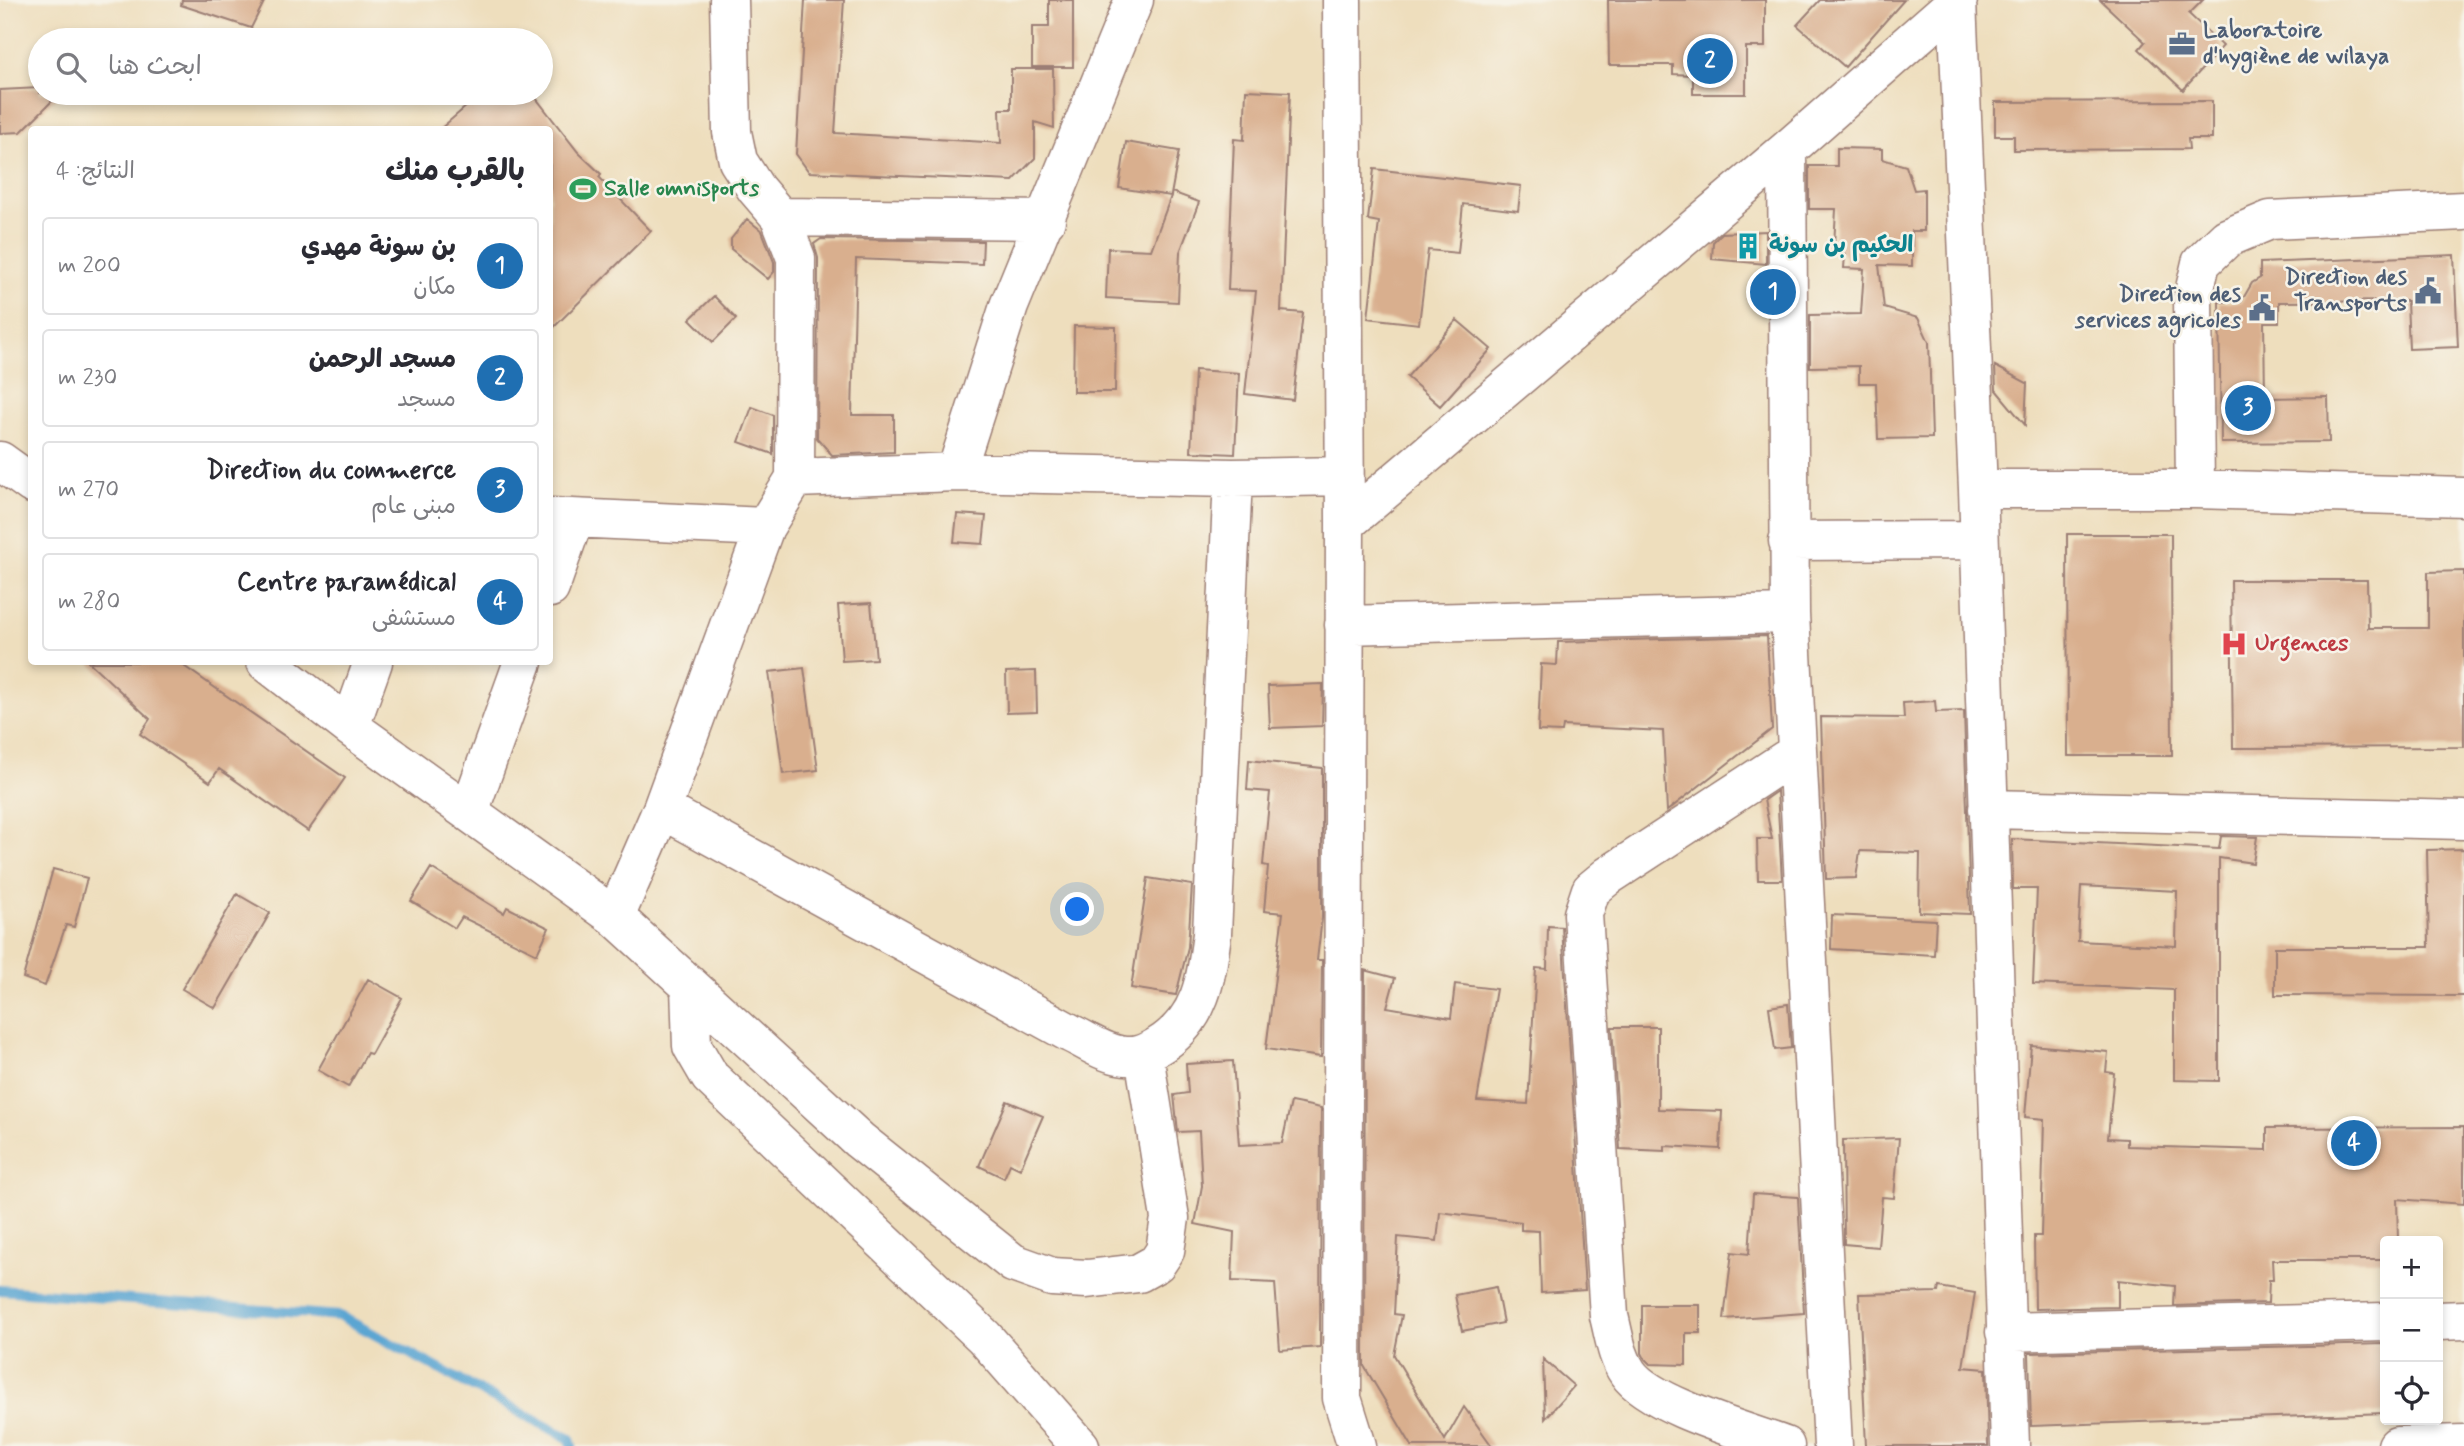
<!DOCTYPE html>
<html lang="ar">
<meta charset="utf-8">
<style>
:root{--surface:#fff;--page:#f2f2f3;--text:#2b2b33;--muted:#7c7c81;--line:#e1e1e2;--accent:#1f6fb2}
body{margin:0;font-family:Mynerve,"Playpen Sans Arabic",sans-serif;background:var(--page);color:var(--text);direction:rtl}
.controls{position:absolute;right:21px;bottom:21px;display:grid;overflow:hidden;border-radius:7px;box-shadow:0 4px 10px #0003}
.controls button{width:63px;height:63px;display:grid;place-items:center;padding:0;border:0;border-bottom:2px solid var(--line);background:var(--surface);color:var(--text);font:35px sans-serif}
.you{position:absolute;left:1078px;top:910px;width:24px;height:24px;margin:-18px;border:5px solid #fff;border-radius:50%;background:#1a73e8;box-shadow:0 0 0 10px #1a73e833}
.badge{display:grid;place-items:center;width:46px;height:46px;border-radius:50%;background:var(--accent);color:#fff;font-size:23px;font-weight:700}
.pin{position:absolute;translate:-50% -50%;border:4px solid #fff;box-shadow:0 2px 7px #0006}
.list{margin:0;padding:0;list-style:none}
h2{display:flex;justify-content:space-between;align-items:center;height:91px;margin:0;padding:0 28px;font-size:30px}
h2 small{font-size:23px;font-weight:400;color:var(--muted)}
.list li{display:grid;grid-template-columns:46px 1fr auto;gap:21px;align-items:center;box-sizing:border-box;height:98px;margin:0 14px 14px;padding:0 14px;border:2px solid var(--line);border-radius:7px}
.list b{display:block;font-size:26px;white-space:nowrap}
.list p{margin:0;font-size:23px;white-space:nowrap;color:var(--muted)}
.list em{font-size:23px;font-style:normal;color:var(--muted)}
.icon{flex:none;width:38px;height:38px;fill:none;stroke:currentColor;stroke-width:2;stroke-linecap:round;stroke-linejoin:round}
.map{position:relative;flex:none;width:2464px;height:1446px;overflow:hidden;direction:ltr}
.search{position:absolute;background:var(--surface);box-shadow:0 4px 10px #0003;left:28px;top:28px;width:525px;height:77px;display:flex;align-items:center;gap:18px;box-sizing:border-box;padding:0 24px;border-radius:38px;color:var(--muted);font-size:26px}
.panel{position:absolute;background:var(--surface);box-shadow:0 4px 10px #0003;left:28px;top:126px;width:525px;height:539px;border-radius:7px;direction:rtl}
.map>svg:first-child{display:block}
</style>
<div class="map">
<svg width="2464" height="1446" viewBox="0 0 2464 1446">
<rect width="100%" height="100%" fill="#f7f3e8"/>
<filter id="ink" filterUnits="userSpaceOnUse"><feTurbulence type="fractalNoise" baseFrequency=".0143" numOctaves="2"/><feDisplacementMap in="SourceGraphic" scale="14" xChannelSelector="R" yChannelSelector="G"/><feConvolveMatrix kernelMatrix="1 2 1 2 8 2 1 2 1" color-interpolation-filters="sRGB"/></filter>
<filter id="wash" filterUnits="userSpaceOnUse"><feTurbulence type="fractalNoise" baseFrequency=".00686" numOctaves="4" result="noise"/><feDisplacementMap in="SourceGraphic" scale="28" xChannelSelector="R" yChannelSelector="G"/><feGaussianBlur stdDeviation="1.57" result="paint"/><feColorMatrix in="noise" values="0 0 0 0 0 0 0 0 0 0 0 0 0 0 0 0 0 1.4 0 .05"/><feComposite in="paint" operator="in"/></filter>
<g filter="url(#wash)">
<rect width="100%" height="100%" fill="#eedebd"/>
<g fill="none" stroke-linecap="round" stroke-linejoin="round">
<path stroke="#5aa5d2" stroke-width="10" d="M0 1290 340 1316 570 1439 572 1446"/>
</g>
<g id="blocks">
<path fill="#d9af8e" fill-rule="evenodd" d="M182 0H265L251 28 181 5Z
M805 0H844L835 133 1001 143 1000 109H1011V69H1053L1054 128 1035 122V158L1013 181 809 172 796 154Z
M1049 0H1073V67H1032V27H1049Z
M1608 0H1765V47H1746V94H1693V75L1673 74V65H1609Z
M1820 0H1904L1845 67 1797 25Z
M2100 0H2203L2189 14 2223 46 2183 90 2139 49 2145 42Z
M40 88V93H60L21 132 0 133V90Z
M1246 90 1290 92 1281 311 1303 313 1293 400 1245 394 1256 291 1228 290 1234 139 1244 140Z
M482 93H532L578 152 601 174 599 177 651 231 550 331V130H439Z
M2212 101V139H2188L2189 149 2014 150V136H1995V102Z
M1126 142 1179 151 1171 195 1172 192 1199 202 1180 252 1178 302 1106 298 1108 248 1151 250 1171 196 1119 188Z
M1837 148 1882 149V159L1906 166 1914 190 1924 189V231H1912V266L1879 265 1884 308 1918 318 1929 342 1932 438 1878 439 1876 383H1859V366L1810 367V315L1861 314 1864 269 1844 268 1845 255 1834 246 1836 209H1809V166H1837Z
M1374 169 1521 186 1518 211 1463 204 1458 253 1428 250 1419 324 1368 318 1379 222 1368 220Z
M747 219 762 231 774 262V272L768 279 731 249V239Z
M1766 231V264L1712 259 1713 242 1722 233Z
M821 239 983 241 982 264 856 259 852 415H894V452L832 455 817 438 818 258 814 244Z
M2454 255 2458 347 2409 349 2407 301 2279 302V322H2264L2265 398 2328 397 2329 442 2221 443 2219 302H2241L2252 283 2260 278V263Z
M714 296 736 319 713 342 690 319Z
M1457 320 1491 349 1440 406 1407 377Z
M1074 326 1116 327 1115 392H1073Z
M1995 366 2027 383 2025 425 1996 390Z
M1195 370 1239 373 1235 454 1191 452Z
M752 407 773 415V454L739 442Z
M957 514 986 516 983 544 954 542Z
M2067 534H2171L2172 756H2068Z
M2464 571V747L2233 748 2231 580H2367L2368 628H2428V572Z
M871 603 876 659 842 661 838 605Z
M1767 636 1772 729 1667 811 1663 731 1563 726 1562 732 1538 731 1541 664 1557 665 1558 642Z
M89 662H178L345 778 308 831 219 769 210 782 140 734 150 719Z
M804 668 818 770 783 774 769 672Z
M1036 671 1037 712 1007 713 1006 672Z
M1323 684 1322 726 1270 728 1268 686Z
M1935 701 1936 712 1964 711 1970 914 1919 912 1920 853 1860 851 1856 878 1826 879 1821 717 1904 718 1903 703Z
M1249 760 1322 768V918L1317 960H1322L1321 1057 1266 1049 1283 913 1264 911 1268 866 1263 865 1270 792 1247 790Z
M1777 791 1782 880H1758L1757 839H1772L1764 800Z
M2221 836 2257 837 2253 863 2219 858V1081L2174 1080V990L2033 984 2037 889H2013L2012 839 2219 849ZM2081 886 2177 891 2176 946 2078 941Z
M2464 849V996L2275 995V947H2429L2427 850Z
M431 868 504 913 507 907 549 928 537 954 462 917 455 928 411 901Z
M53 869 87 878 74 927 66 925 45 986 23 978Z
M1148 878 1192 885 1188 947 1176 995 1131 988Z
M237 894 270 913 215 1008 182 989Z
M1832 915 1936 920 1934 955 1831 949Z
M1548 926 1562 927 1585 1290 1541 1293 1539 1231 1521 1230V1222L1440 1212 1437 1241 1398 1237 1394 1314 1402 1315 1394 1355 1445 1440 1464 1407 1492 1446H1412L1364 1366 1365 970 1395 978 1387 1007 1451 1018 1455 984 1496 989 1477 1101 1528 1104 1536 968 1547 969Z
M368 979 402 998 371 1054 367 1053 348 1087 318 1070Z
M1788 1004 1791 1048 1775 1050 1769 1007Z
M1612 1027H1658V1109L1722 1111 1720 1149 1665 1146V1151L1620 1149Z
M2031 1045 2108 1052 2106 1072 2114 1073 2108 1138 2127 1139V1146L2267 1150V1128L2464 1127V1204L2397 1199 2398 1241H2385V1260H2272L2273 1280H2269L2268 1303 2174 1306 2175 1286 2118 1280V1307L2035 1309 2034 1236H2041L2044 1119 2025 1117Z
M1233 1061 1239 1145 1282 1143 1291 1102 1321 1108 1320 1347 1280 1350 1275 1283 1232 1281 1234 1232 1195 1224 1202 1186 1199 1131 1178 1132 1174 1095 1188 1093 1186 1064Z
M1007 1101 1043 1116 1020 1169 1010 1164 1004 1178 979 1166Z
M1899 1138 1894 1198 1882 1197 1878 1247 1844 1244 1843 1140Z
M1753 1194 1798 1197 1804 1313 1724 1319 1732 1252 1749 1254Z
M1496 1287 1503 1323 1462 1331 1455 1295Z
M1939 1287 1975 1293 1963 1367 1986 1369 1988 1446H1866L1859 1294 1938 1292Z
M1642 1305H1700V1333H1686V1365L1650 1364 1645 1359 1642 1353Z
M2385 1344V1413L2031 1426 2029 1353Z
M1543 1359 1574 1386 1545 1419Z"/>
</g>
</g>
<g filter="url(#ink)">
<use href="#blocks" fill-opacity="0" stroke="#9c7e74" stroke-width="2"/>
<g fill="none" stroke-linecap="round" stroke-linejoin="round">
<g stroke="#9c7e74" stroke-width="41">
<path id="minor" d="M1342 0 1345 524 1342 1398 1357 1446
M1957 1 1978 489 2010 1446
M1787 150 1790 614 1833 1446
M780 217 1046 220
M0 461 32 484
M956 472 1009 306 1134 0
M795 478 956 472 1233 478 1344 476
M1978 489H2195L2464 497
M2195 489 2193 297 2201 263 2227 238 2270 220 2464 211
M550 517 765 527
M1345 524 1787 150 1958 0
M1788 541 1979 540
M550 588 574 519
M1344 625 1790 614
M266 662 350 727 615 917 662 809 765 527 795 478 796 258 780 217 756 189 738 161 732 132 729 0
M350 727 373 662
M662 809 1070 1033C1085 1040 1102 1052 1119 1055 1137 1059 1149 1052 1163 1043 1202 1016 1206 978 1212 934L1233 478
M1988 809 2464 820
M469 812 523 662
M615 917 859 1140 1013 1263 1052 1277 1087 1279 1139 1273 1157 1263 1165 1251 1170 1218 1144 1055
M690 986 692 1046 710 1077 984 1337 1080 1446
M2438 1321 2464 1320
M2005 1332 2385 1322
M1785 1446C1747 1432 1650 1405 1628 1373 1616 1356 1614 1335 1609 1316L1583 914 1591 890 1608 876 1796 753
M2397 1446 2464 1444"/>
</g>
<use href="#minor" stroke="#fff" stroke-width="38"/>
</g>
</g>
<defs>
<g id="office-bare" transform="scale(2.1)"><path d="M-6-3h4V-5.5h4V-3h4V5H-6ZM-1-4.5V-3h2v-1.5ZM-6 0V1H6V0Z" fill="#5c6f8a" stroke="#f7f3e8" stroke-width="2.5" paint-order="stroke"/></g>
<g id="stadium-bare" transform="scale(2.1)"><path d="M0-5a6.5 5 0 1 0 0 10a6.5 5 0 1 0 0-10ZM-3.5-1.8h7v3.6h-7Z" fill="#2e9e5b" stroke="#f7f3e8" stroke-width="2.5" paint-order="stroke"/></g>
<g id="building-bare" transform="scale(2.1)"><path d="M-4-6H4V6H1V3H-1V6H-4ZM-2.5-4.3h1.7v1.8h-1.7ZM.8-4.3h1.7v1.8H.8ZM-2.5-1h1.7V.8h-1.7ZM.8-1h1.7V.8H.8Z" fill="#0f9aa8" stroke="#f7f3e8" stroke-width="2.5" paint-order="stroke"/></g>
<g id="civic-bare" transform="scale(2.1)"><path d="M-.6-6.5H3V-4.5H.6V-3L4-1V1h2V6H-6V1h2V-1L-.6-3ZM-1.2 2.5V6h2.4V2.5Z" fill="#5c6f8a" stroke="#f7f3e8" stroke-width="2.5" paint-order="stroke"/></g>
<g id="hospital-bare" transform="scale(2.1)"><path d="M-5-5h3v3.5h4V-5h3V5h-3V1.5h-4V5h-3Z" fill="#e0444e" stroke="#f7f3e8" stroke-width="2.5" paint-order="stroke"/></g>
</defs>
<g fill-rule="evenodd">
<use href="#office-bare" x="2182" y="44"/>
<use href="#stadium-bare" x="583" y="189"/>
<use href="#building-bare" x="1748" y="246"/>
<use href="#civic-bare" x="2428" y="291"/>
<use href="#civic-bare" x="2262" y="308"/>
<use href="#hospital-bare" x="2234" y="644"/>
</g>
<g text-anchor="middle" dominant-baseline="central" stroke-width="5" stroke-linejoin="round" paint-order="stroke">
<g font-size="23" font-weight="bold" fill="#4e5e75" stroke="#f7f3e8" text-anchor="end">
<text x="2203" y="31" text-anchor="start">Laboratoire<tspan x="2203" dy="26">d'hygiène de wilaya</tspan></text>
<text x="2407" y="278">Direction des<tspan x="2407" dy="26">Transports</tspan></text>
<text x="2241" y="295">Direction des<tspan x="2241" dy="26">services agricoles</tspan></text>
</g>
<g font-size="23" font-weight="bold" fill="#27864d" stroke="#f7f3e8" text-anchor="start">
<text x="604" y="189">Salle omnisports</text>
</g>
<g font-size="23" font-weight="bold" fill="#0d838f" stroke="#f7f3e8" text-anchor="start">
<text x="1769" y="246">الحكيم بن سونة</text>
</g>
<g font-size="23" font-weight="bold" fill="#be3a42" stroke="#f7f3e8" text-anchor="start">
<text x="2255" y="644">Urgences</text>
</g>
</g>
</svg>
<div class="controls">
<button>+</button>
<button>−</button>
<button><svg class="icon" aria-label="locate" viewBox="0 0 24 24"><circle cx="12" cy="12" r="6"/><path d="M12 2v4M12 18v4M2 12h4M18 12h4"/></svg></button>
</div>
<div class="you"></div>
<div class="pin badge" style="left:1773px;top:292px">1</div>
<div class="pin badge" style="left:1710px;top:61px">2</div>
<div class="pin badge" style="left:2248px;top:408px">3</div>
<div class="pin badge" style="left:2354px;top:1143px">4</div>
<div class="search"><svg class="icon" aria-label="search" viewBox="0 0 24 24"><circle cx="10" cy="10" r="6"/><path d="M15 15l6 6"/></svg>ابحث هنا</div>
<section class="panel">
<h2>بالقرب منك<small>النتائج: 4</small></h2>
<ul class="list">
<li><span class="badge">1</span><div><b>بن سونة مهدي</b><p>مكان</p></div><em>200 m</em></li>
<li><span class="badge">2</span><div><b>مسجد الرحمن</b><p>مسجد</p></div><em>230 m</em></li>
<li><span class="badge">3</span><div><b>Direction du commerce</b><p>مبنى عام</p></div><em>270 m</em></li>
<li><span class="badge">4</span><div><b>Centre paramédical</b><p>مستشفى</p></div><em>280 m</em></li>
</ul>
</section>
</div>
